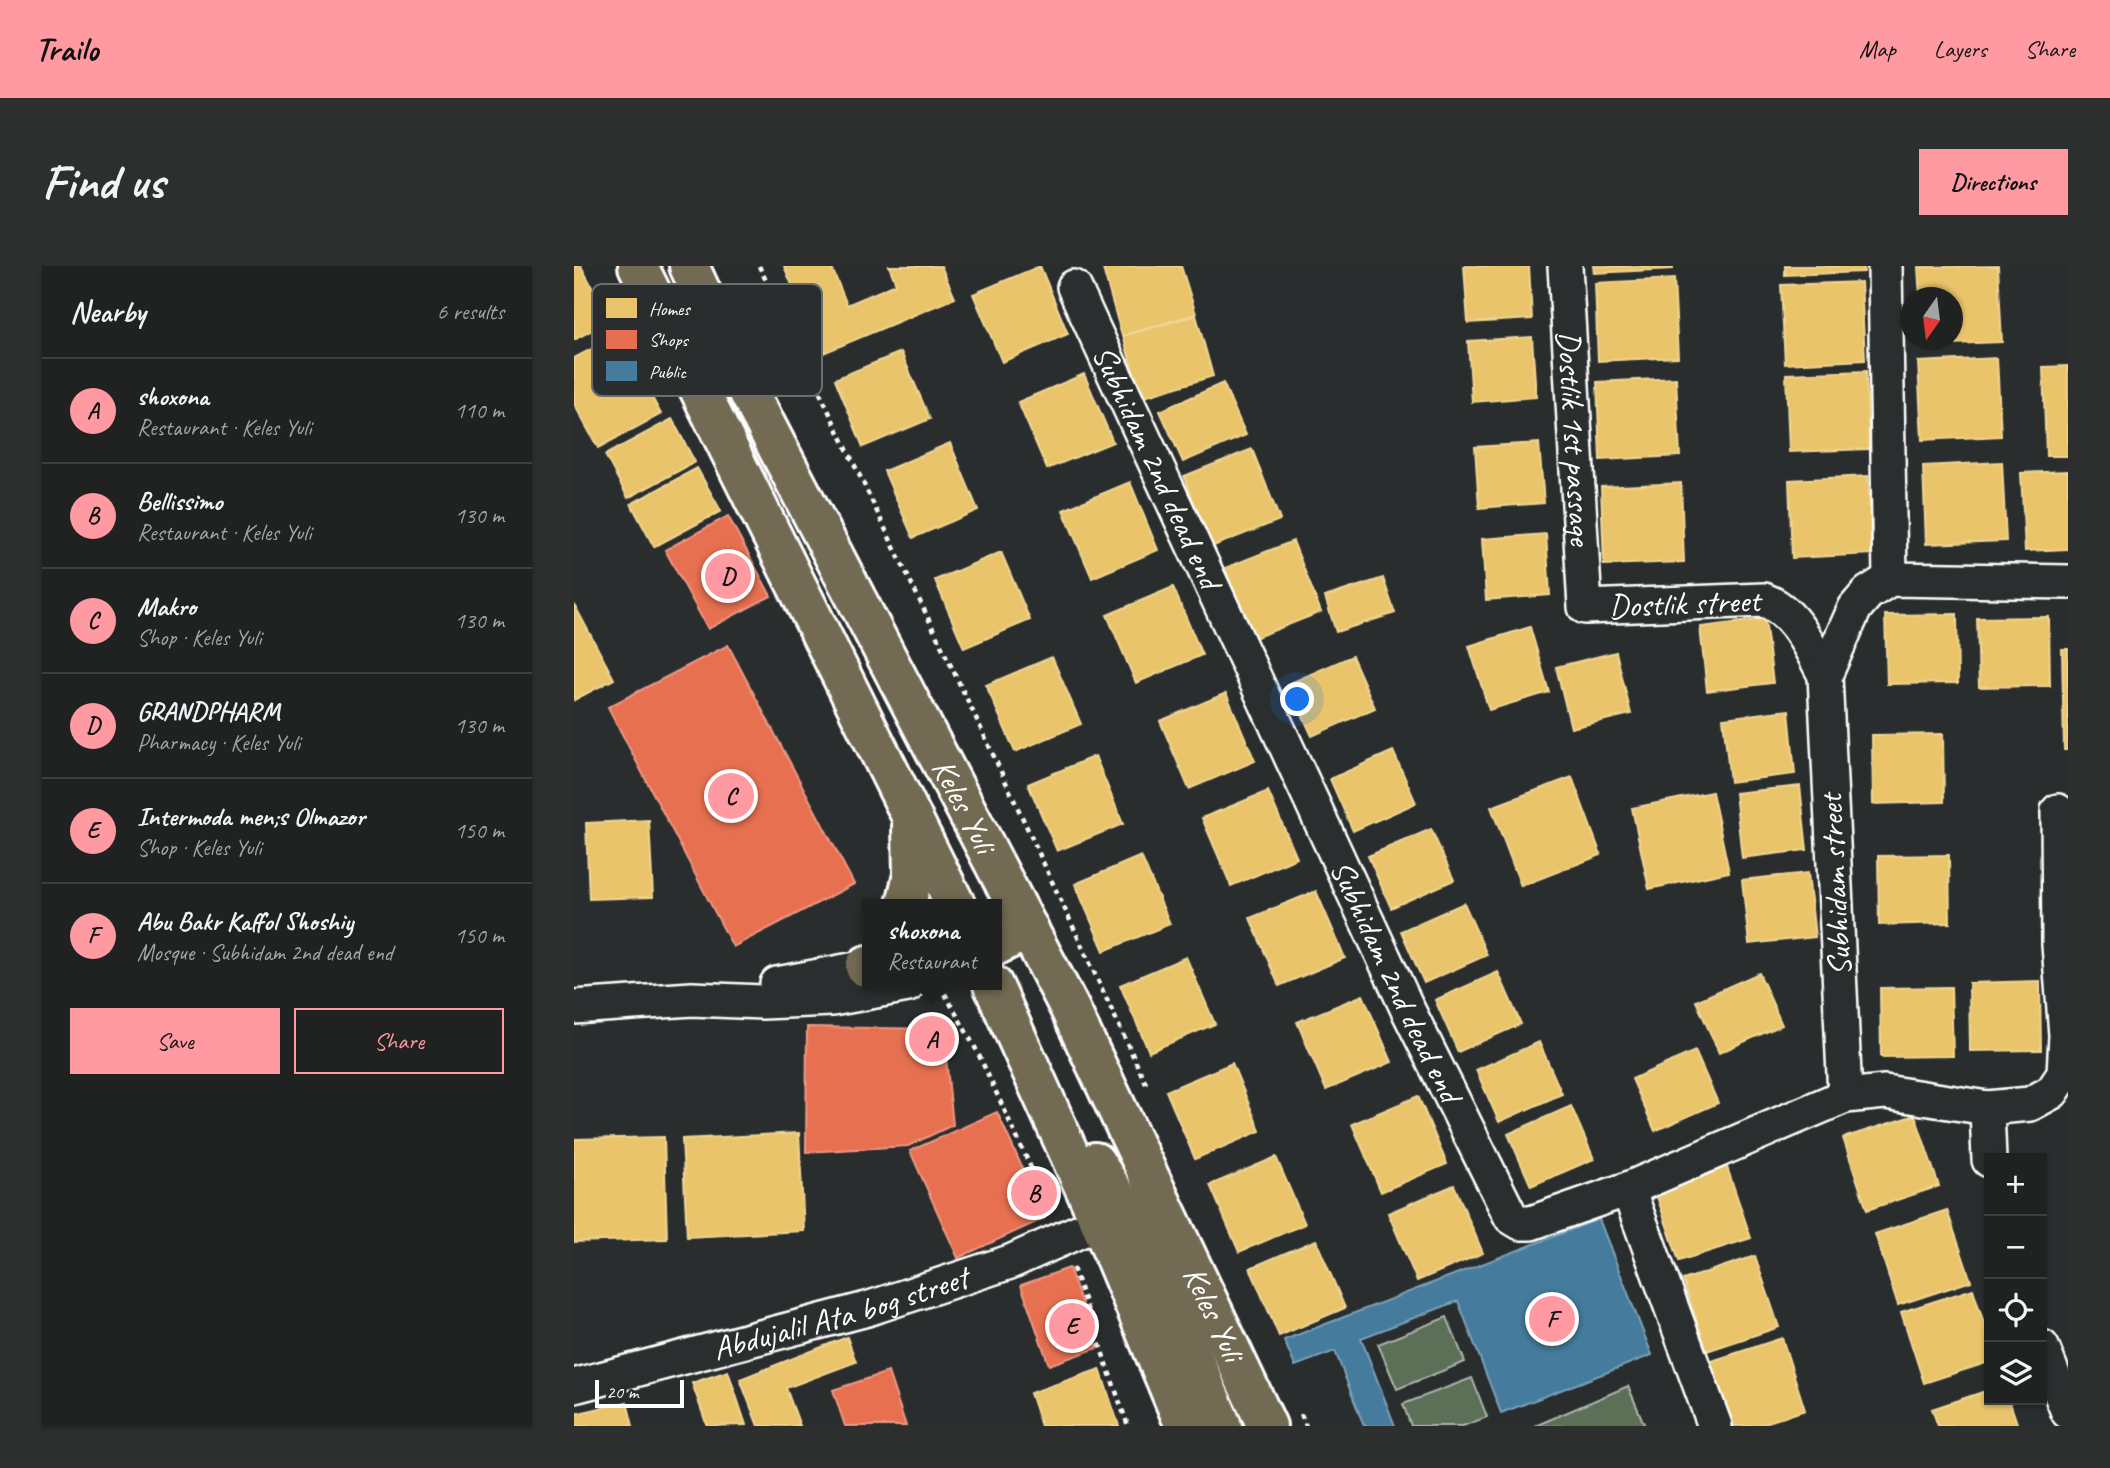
<!DOCTYPE html>
<meta charset="utf-8">
<style>
:root{--surface:#202222;--page:#2d2f2f;--text:#f1f3f6;--muted:#a2a4a5;--line:#3d3f40;--accent:#ff9aa2}
body{margin:0;font-family:Caveat,sans-serif;background:var(--page);color:var(--text)}
.controls{position:absolute;right:21px;bottom:21px;display:grid;overflow:hidden;border-radius:0px;box-shadow:0 2px 5px #0004}
.controls button{width:63px;height:63px;display:grid;place-items:center;padding:0;border:0;border-bottom:2px solid var(--line);background:var(--surface);color:var(--text);font:35px sans-serif}
.compass{position:absolute;left:1326px;top:21px;width:63px;height:63px;border-radius:50%;background:var(--surface);box-shadow:0 2px 5px #0004;rotate:194deg}
.scale{position:absolute;left:21px;bottom:18px;width:89px;box-sizing:border-box;padding-left:7px;border:4px solid #fff;border-top:0;font-size:19px;line-height:24px;white-space:nowrap;color:#fff;-webkit-text-stroke:5px #2a2d2e;paint-order:stroke}
.you{position:absolute;left:724px;top:434px;width:24px;height:24px;margin:-18px;border:5px solid #fff;border-radius:50%;background:#1a73e8;box-shadow:0 0 0 10px #1a73e833}
.badge{display:grid;place-items:center;width:46px;height:46px;border-radius:50%;background:var(--accent);color:#111;font-size:23px;font-weight:700}
.pin{position:absolute;translate:-50% -50%;border:4px solid #fff;box-shadow:0 2px 7px #0006}
.popup{position:absolute;left:288px;top:633px;width:140px;height:91px;box-sizing:border-box;display:grid;place-content:center;border-radius:0px;background:var(--surface);filter:drop-shadow(0 2px 5px #0005);font-size:23px;white-space:nowrap;color:var(--muted)}
.popup b{font-size:26px;color:var(--text)}
.popup::after{content:'';position:absolute;left:50%;top:100%;margin-left:-14px;border:14px solid transparent;border-top-color:var(--surface)}
.list{margin:0;padding:0;list-style:none}
h2{display:flex;justify-content:space-between;align-items:center;height:91px;margin:0;padding:0 28px;font-size:30px}
h2 small{font-size:23px;font-weight:400;color:var(--muted)}
.list li{display:grid;grid-template-columns:46px 1fr auto;gap:21px;align-items:center;box-sizing:border-box;height:105px;padding:0 28px;border-top:2px solid var(--line)}
.list b{display:block;font-size:26px;white-space:nowrap}
.list p{margin:0;font-size:23px;white-space:nowrap;color:var(--muted)}
.list em{font-size:23px;font-style:normal;color:var(--muted)}
.actions{display:flex;gap:14px;padding:21px 28px}
.actions a{flex:1;padding:16px 0;border:2px solid var(--accent);border-radius:0px;text-align:center;font-size:24px;color:var(--accent)}
.actions .main{background:var(--accent);color:#111}
.icon{flex:none;width:38px;height:38px;fill:none;stroke:currentColor;stroke-width:2;stroke-linecap:round;stroke-linejoin:round}
.map{position:relative;flex:none;width:1494px;height:1160px;overflow:hidden;border-radius:0px}
header{display:flex;align-items:center;gap:42px;box-sizing:border-box;height:98px;padding:0 35px;background:var(--accent);color:#111}
header strong{font-size:33px}
nav{display:flex;gap:38px;margin-inline-start:auto;font-size:24px}
.intro{display:flex;align-items:center;justify-content:space-between;box-sizing:border-box;height:168px;padding:0 42px}
h1{margin:0;font-size:49px}
.button{padding:18px 32px;border-radius:0px;background:var(--accent);color:#111;font-size:24px;font-weight:700}
main{display:flex;gap:42px;padding:0 42px}
aside{flex:1;background:var(--surface);border-radius:0px;box-shadow:0 2px 5px #0004}
.map>svg:first-child{display:block}
</style>
<header>
<strong>Trailo</strong>
<nav><a>Map</a><a>Layers</a><a>Share</a></nav>
</header>
<div class="intro"><h1>Find us</h1><a class="button">Directions</a></div>
<main>
<aside>
<h2>Nearby<small>6 results</small></h2>
<ul class="list">
<li><span class="badge">A</span><div><b>shoxona</b><p>Restaurant · Keles Yuli</p></div><em>110 m</em></li>
<li><span class="badge">B</span><div><b>Bellissimo</b><p>Restaurant · Keles Yuli</p></div><em>130 m</em></li>
<li><span class="badge">C</span><div><b>Makro</b><p>Shop · Keles Yuli</p></div><em>130 m</em></li>
<li><span class="badge">D</span><div><b>GRANDPHARM</b><p>Pharmacy · Keles Yuli</p></div><em>130 m</em></li>
<li><span class="badge">E</span><div><b>Intermoda men;s Olmazor</b><p>Shop · Keles Yuli</p></div><em>150 m</em></li>
<li><span class="badge">F</span><div><b>Abu Bakr Kaffol Shoshiy</b><p>Mosque · Subhidam 2nd dead end</p></div><em>150 m</em></li>
</ul>
<div class="actions"><a class="main">Save</a><a>Share</a></div>
</aside>
<div class="map">
<svg width="1494" height="1160" viewBox="0 0 1494 1160">
<rect width="100%" height="100%" fill="#2a2d2e"/>
<filter id="ink" filterUnits="userSpaceOnUse"><feTurbulence type="fractalNoise" baseFrequency=".0143" numOctaves="2"/><feDisplacementMap in="SourceGraphic" scale="14" xChannelSelector="R" yChannelSelector="G"/><feConvolveMatrix kernelMatrix="1 2 1 2 8 2 1 2 1" color-interpolation-filters="sRGB"/></filter>
<g filter="url(#ink)">
<path fill="#5b6f59" stroke="#adb7ac" stroke-width="2" d="M873 1051 891 1096 823 1123 804 1078Z
M898 1112 913 1151 889 1160H837L829 1138Z
M1054 1120 1071 1160H961Z"/>
<path fill="#e9c46a" stroke="#f0d697" stroke-width="2" d="M0 0H7L36 54 0 74Z
M210 0H257L273 39 322 18 315 0H367L381 32 247 88Z
M466 0 494 68 428 96 399 28Z
M540 0H607L622 48 548 70 529 3Z
M890 0H955L958 53 894 57Z
M1019 0H1099V3L1020 7Z
M1211 0H1290V6L1211 9Z
M1424 0 1428 76 1348 79V74H1378V32H1346L1344 1Z
M1100 13 1104 91 1024 95 1021 17Z
M1287 16 1291 94 1211 98 1207 19Z
M622 49 639 110 567 132 549 70Z
M44 69 87 148 24 182 0 138V92Z
M958 71 962 131 898 136 894 75Z
M327 86 356 153 289 181 261 113Z
M1423 92 1427 170 1348 174 1344 96Z
M1494 100V190H1472L1469 101Z
M1292 105 1295 183 1215 186 1212 108Z
M510 108 539 176 473 203 444 136Z
M1102 112 1106 190 1026 194 1023 116Z
M649 117 672 169 609 196 586 145Z
M98 153 121 196 54 232 31 189Z
M376 177 404 244 339 272 310 205Z
M965 177 970 237 905 242 901 181Z
M678 183 706 254 637 281 610 210Z
M1428 196 1432 275 1352 278 1349 200Z
M123 202 147 245 80 281 57 238Z
M1494 205V283L1451 285 1447 207Z
M1294 210 1298 288 1218 292 1215 214Z
M556 216 584 284 518 312 489 244Z
M1107 217 1110 296 1030 299 1027 221Z
M972 268 976 329 912 334 908 273Z
M719 275 747 346 678 373 651 302Z
M427 286 456 354 390 382 361 314Z
M809 312 821 347 762 366 751 331Z
M599 321 628 389 562 417 533 349Z
M0 338 40 413 0 434Z
M1383 348 1384 417 1313 418 1311 349Z
M1475 351 1476 420 1405 421 1403 352Z
M1191 353 1199 417 1133 425 1126 361Z
M956 361 975 426 915 444 895 380Z
M1488 383H1494V484H1490Z
M1042 386 1057 448 997 462 982 401Z
M778 390 801 442 738 470 714 418Z
M478 391 507 458 441 486 412 419Z
M652 427 681 495 615 523 586 455Z
M1215 444 1221 508 1156 516 1149 452Z
M1369 468 1370 536 1299 538 1298 469Z
M819 485 842 537 779 565 756 513Z
M521 490 549 558 483 585 454 518Z
M998 511 1027 589 947 620 917 541Z
M1226 520 1233 584 1168 592 1161 527Z
M694 525 723 592 657 620 628 552Z
M1138 526 1155 606 1075 623 1058 542Z
M75 554 79 631 15 633 12 557Z
M857 563 880 614 817 642 794 590Z
M1375 589 1376 657 1305 659 1304 590Z
M567 590 596 658 530 685 501 618Z
M1234 607 1241 671 1175 678 1168 614Z
M742 625 771 692 705 720 676 652Z
M890 637 913 689 850 717 827 665Z
M612 691 641 758 575 786 546 719Z
M924 706 947 758 884 786 861 734Z
M1185 707 1208 759 1145 787 1122 735Z
M1466 715 1467 784 1396 785 1395 717Z
M1377 721 1379 790 1307 791 1306 722Z
M789 729 818 796 752 824 723 756Z
M965 776 988 828 925 856 902 804Z
M1121 785 1144 837 1081 865 1058 813Z
M658 797 686 865 621 893 592 825Z
M844 830 873 898 807 926 778 858Z
M997 840 1020 893 957 920 934 868Z
M1341 849 1365 920 1293 944 1269 872Z
M225 867 230 965 113 971 108 873Z
M90 871 93 973 0 976V873Z
M702 891 731 958 665 986 636 919Z
M1153 901 1177 972 1105 995 1081 925Z
M880 919 909 987 843 1015 814 947Z
M1373 944 1397 1015 1324 1039 1301 968Z
M742 974 771 1042 705 1070 676 1002Z
M1181 990 1205 1061 1133 1085 1109 1014Z
M1399 1023 1415 1073V1096L1350 1117 1327 1046Z
M273 1071 282 1096 212 1122 226 1160H184L166 1113Z
M1208 1072 1231 1144 1182 1160H1157L1135 1096Z
M526 1103 545 1160H467L456 1127Z
M154 1105 172 1159 133 1160 118 1117Z
M1415 1124V1134H1435L1444 1160H1364L1358 1143Z
M53 1136 59 1160H0V1148Z"/>
<path fill="#e76f51" stroke="#ee9a85" stroke-width="2" d="M154 250 197 330 134 363 91 284Z
M154 379 280 618 159 681 34 441Z
M233 761 369 763 379 859 334 880 232 886Z
M423 846 471 952 384 992 336 885Z
M495 1002 524 1082 475 1099 447 1019Z
M314 1106 332 1160H271L259 1124Z"/>
<path fill="#457b9d" stroke="#7da3ba" stroke-width="2" d="M1025 953 1078 1089 927 1147 884 1035 787 1072 821 1160H790L761 1085 721 1100 710 1074Z"/>
<g fill="none" stroke-linecap="round" stroke-linejoin="round">
<g stroke="#fff" stroke-width="38">
<g id="minor">
<path id="s1" d="M991 0 1011 341 1190 334C1221 345 1236 382 1251 409"/>
<path d="M1311 0 1316 313"/>
<path id="s2" d="M500 21 834 744 937 951 947 957H957L1054 923 1271 830 1311 826 1413 842 1456 838 1478 826 1490 808 1492 769 1485 679 1484 545"/>
<path d="M203 718 293 701"/>
<path d="M0 741 118 733 188 736 258 733 334 719"/>
<path d="M1271 830 1251 409 1281 342 1294 327 1316 313 1494 316"/>
<path d="M1413 842 1415 894"/>
<path d="M1054 923 1141 1160"/>
<path d="M1468 1081 1494 1146"/>
<path id="s3" d="M0 1120 293 1043 436 996 526 956"/>
</g>
</g>
<g stroke="#fff" stroke-width="44">
<g id="major">
<path d="M64 0 381 638"/>
<path id="s4" d="M115 0 162 102 495 741 693 1160"/>
<path d="M332 638 339 609 338 560"/>
<path d="M423 679 455 663"/>
<path d="M291 701 293 699"/>
<path d="M419 719 526 956 611 1160"/>
<path d="M521 896 567 969 648 1160"/>
</g>
</g>
<path stroke="#fff" stroke-width="4.5" stroke-dasharray="5 5" stroke-linecap="butt" d="M185 0 403 454 573 820
M366 719 403 785 477 945
M499 1002 554 1160
M727 1148 732 1160"/>
<use href="#minor" stroke="#2a2d2e" stroke-width="33"/>
<use href="#major" stroke="#736b52" stroke-width="38"/>
</g>
</g>
<g text-anchor="middle" dominant-baseline="central" stroke-width="7" stroke-linejoin="round" paint-order="stroke">
<g font-size="33" fill="#fff" stroke="#2a2d2e">
<text stroke="none"><textPath href="#s1" startOffset="172">Dostlik 1st passage</textPath></text>
<text stroke="none"><textPath href="#s2" startOffset="198">Subhidam 2nd dead end</textPath></text>
<text stroke="none"><textPath href="#s1" startOffset="441">Dostlik street</textPath></text>
<text stroke="none"><textPath href="#s4" startOffset="606">Keles Yuli</textPath></text>
<text transform="translate(1261 619) rotate(-93)">Subhidam street</text>
<text stroke="none"><textPath href="#s2" startOffset="765">Subhidam 2nd dead end</textPath></text>
<text stroke="none"><textPath href="#s3" startOffset="276">Abdujalil Ata bog street</textPath></text>
<text stroke="none"><textPath href="#s4" startOffset="1172">Keles Yuli</textPath></text>
</g>
</g>
<rect x="18" y="18" width="230" height="112" rx="10" fill="#2a2d2e" stroke="#6a6c6d" stroke-width="2"/>
<rect x="32" y="32" width="31" height="20" fill="#e9c46a"/>
<rect x="32" y="64" width="31" height="19" fill="#e76f51"/>
<rect x="32" y="95" width="31" height="20" fill="#457b9d"/>
<g font-size="19" fill="#fff">
<text x="75" y="49">Homes</text>
<text x="75" y="80">Shops</text>
<text x="75" y="112">Public</text>
</g>
</svg>
<div class="controls">
<button>+</button>
<button>−</button>
<button><svg class="icon" aria-label="locate" viewBox="0 0 24 24"><circle cx="12" cy="12" r="6"/><path d="M12 2v4M12 18v4M2 12h4M18 12h4"/></svg></button>
<button><svg class="icon" aria-label="layers" viewBox="0 0 24 24"><path d="M12 4l9 5-9 5-9-5zM3 14l9 5 9-5"/></svg></button>
</div>
<svg class="compass" viewBox="-18 -18 36 36"><path d="M0-13l5 13h-10z" fill="#e53935"/><path d="M0 13l5-13h-10z" fill="#a2a4a5"/></svg>
<div class="scale">20 m</div>
<div class="you"></div>
<div class="pin badge" style="left:358px;top:773px">A</div>
<div class="popup"><b>shoxona</b>Restaurant</div>
<div class="pin badge" style="left:460px;top:927px">B</div>
<div class="pin badge" style="left:157px;top:530px">C</div>
<div class="pin badge" style="left:154px;top:310px">D</div>
<div class="pin badge" style="left:498px;top:1060px">E</div>
<div class="pin badge" style="left:978px;top:1053px">F</div>
</div>
</main>
